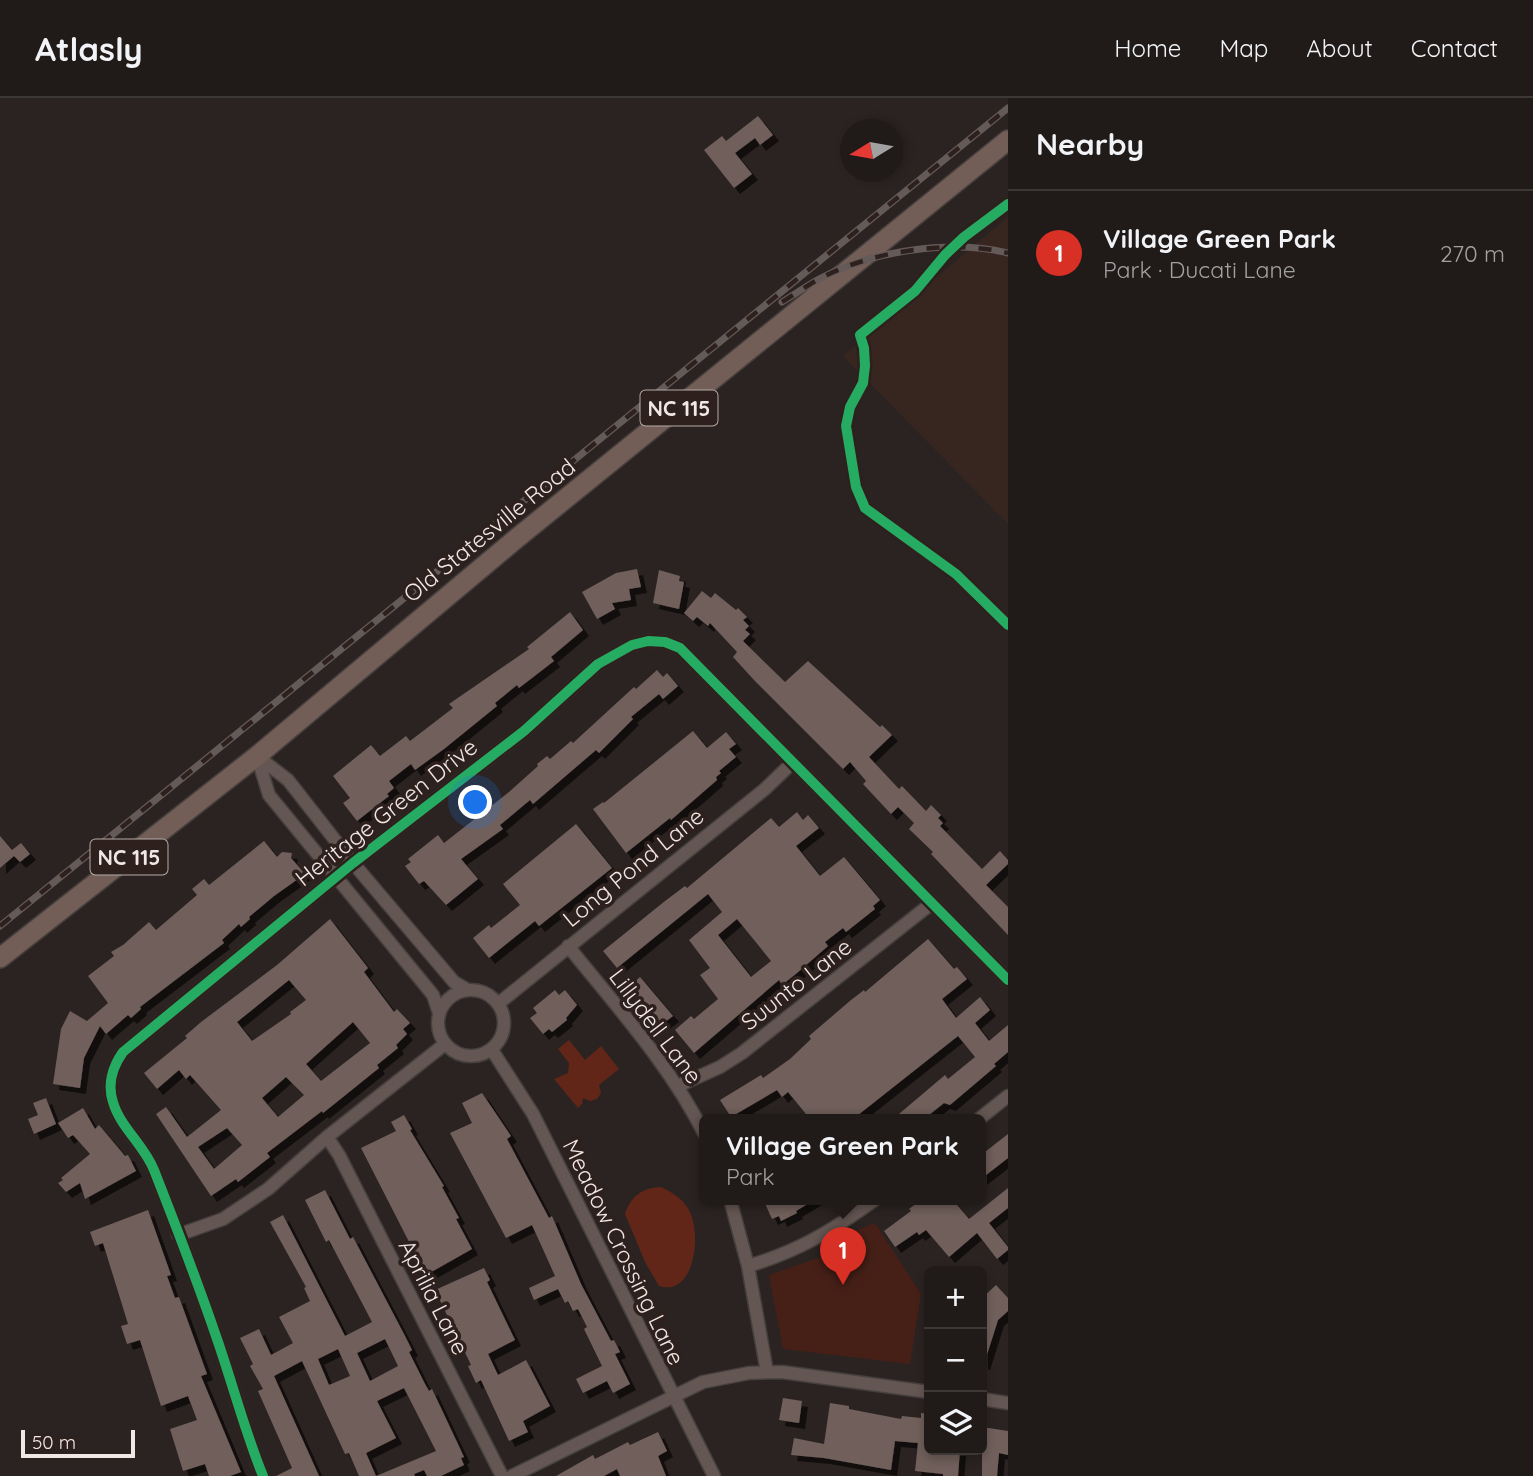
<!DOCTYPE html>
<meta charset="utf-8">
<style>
:root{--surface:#201a19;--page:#282322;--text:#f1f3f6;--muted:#a2a1a2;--line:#3d3838;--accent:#d93025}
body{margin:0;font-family:Quicksand,sans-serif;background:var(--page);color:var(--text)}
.controls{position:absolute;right:21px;bottom:21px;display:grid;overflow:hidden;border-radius:10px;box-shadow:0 4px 10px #0003}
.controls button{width:63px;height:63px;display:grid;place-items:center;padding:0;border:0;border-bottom:2px solid var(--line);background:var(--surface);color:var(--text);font:35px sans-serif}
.compass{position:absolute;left:840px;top:21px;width:63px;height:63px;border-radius:50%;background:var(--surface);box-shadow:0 4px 10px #0003;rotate:259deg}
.scale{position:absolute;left:21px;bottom:18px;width:114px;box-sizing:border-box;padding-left:7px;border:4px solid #f1e7e5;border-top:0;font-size:19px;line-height:24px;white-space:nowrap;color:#f1e7e5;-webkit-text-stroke:5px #2e211d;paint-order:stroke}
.you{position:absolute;left:476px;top:705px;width:24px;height:24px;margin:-18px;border:5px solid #fff;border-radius:50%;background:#1a73e8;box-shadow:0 0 0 10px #1a73e833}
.badge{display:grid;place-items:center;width:46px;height:46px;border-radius:50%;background:var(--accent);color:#fff;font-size:23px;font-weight:700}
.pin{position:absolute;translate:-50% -58px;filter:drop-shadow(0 2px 4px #0008)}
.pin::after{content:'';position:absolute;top:37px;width:24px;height:21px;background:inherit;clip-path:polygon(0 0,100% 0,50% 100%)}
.popup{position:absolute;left:699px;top:1016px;width:287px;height:91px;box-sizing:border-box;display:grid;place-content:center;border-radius:10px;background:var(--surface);filter:drop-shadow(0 2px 5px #0005);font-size:23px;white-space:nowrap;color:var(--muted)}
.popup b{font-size:26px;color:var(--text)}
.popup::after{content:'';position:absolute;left:50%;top:100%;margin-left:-14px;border:14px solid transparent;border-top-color:var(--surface)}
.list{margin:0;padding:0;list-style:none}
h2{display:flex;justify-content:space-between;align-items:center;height:91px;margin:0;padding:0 28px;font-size:30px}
h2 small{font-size:23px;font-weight:400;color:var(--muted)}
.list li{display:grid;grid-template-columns:46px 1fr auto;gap:21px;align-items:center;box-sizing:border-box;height:126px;padding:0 28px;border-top:2px solid var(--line)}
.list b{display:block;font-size:26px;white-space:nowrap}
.list p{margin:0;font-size:23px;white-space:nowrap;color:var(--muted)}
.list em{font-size:23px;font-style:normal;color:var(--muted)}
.icon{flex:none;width:38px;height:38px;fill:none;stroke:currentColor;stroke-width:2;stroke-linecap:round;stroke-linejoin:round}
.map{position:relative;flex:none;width:1008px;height:1378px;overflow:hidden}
header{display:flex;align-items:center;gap:42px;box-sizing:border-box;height:98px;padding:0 35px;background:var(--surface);border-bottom:2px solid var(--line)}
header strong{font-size:33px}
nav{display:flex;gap:38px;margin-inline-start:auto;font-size:24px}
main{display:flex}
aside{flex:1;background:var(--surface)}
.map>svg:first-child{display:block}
</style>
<header>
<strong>Atlasly</strong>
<nav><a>Home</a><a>Map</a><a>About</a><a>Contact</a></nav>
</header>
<main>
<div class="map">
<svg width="1008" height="1378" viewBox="0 0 1008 1378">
<defs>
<filter id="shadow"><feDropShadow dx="6" dy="6" stdDeviation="0" flood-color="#0009"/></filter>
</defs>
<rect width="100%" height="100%" fill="#2a2321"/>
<path fill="#372520" d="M1008 119V426L843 258Z"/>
<path fill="#462017" d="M875 1125 921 1196 910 1266 783 1251 769 1177 821 1159 830 1143Z"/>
<path fill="#612618" d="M569 942 585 962 601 948 619 971 599 987 601 995 597 1001 590 1003 583 1000 582 1006 578 1010 554 981 568 975 569 965 558 951Z
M661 1089C672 1094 681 1100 687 1109 703 1130 696 1200 659 1188L645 1164 625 1116C631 1098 642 1090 661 1089Z"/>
<path fill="#705f5a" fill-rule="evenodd" filter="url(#shadow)" d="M758 18 773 37 760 47 755 40 735 55 752 76 734 90 704 52 722 38 726 43Z
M637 471 641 489 629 491 631 502 612 505 615 511 597 521 582 494 616 475Z
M659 472 680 478 679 483 684 484 679 511 653 505Z
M702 493 711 500 715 495 736 512 738 510 747 519 743 522 749 528 745 532 750 536 743 543 785 584 808 563 880 629 882 627 892 637 869 659 899 691 902 688 926 713 931 707 941 717 938 720 943 725 940 728 982 771 1000 753 1008 762V766L986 787 1008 809V837L931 756 933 754 909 731 914 725 898 709 891 716 863 686 866 683 850 664 843 671 754 582 733 559 737 554 710 525 708 528 697 519 693 523 684 515Z
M570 514 583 532 551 559 554 563 519 590 517 587 495 605 497 608 444 651 415 672 411 666 389 683 394 690 387 696 389 698 357 723 343 705 350 700 333 678 371 647 380 658 406 638 410 643 453 610 449 606 529 551 527 549Z
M657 572 663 579 667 575 678 588 663 601 659 596 631 619 633 621 599 655 596 652 533 706 530 702 500 727 503 731 461 761 478 781 446 807 424 783 419 786 405 768 411 764 408 761 438 737 444 745 509 694 538 668 537 666 547 658 550 661 571 643 573 645 634 589 636 591Z
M693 633 707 650 726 634 736 646 729 651 736 659 719 673 721 675 716 679 717 682 671 722 670 720 626 755 593 711 603 704 604 705Z
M797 714 803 722 808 717 819 730 796 748 820 778 844 759 880 802 873 808 875 811 846 834 843 830 825 844 828 848 797 875 782 887 779 882 694 955 675 932 691 918 694 921 718 901 700 877 710 870 689 842 722 814 708 796 617 870 603 853 665 803 685 788 687 790 771 720 779 729ZM737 821 771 863 751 879 718 837Z
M576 726 612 770 539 828 535 823 489 860 473 840 489 827 491 830 520 807 503 786Z
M0 738 12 752 21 745 30 756 20 764 14 758 0 770Z
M264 743 277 759 282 754 292 755 291 760 305 776 274 798 249 819 250 821 241 829 239 826 222 842 224 845 140 909 141 911 131 920 128 917 106 936 100 928 84 960 80 990 53 986 61 931 70 913 87 923 108 905 88 878 114 858 111 854 123 847 149 824 156 832 197 797 192 791 204 781 209 787Z
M330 821 368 870 364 874 394 914 397 911 410 925 403 931 407 936 396 947 398 950 377 967 379 970 343 999 323 1015 322 1013 267 1055 270 1059 238 1084 236 1081 211 1098 156 1016 166 1009 187 1039 221 1012 190 977 186 981 179 972 157 991 144 975 187 940 185 938 201 924 277 867ZM289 882 306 902 290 914 291 916 252 943 237 924ZM353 924 370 945 321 983 306 966ZM286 979 304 997 278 1019 262 1000ZM227 1030 242 1047 214 1071 198 1049Z
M928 841 954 871 957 869 967 881 942 901 956 920 980 899 990 912 975 925 989 943 1008 927V954L994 966 996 968 950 1007 944 1005 924 1021H893L945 977 948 981 975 959 958 938 853 1021H810L788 994 782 999 777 992 731 1019 720 1002 761 977 763 980 790 961 811 941 809 938 851 902 864 892 865 894Z
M640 879 673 918 661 927 642 900 639 903 628 890Z
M555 892 559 897 565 892 577 907 566 920 567 922 552 934 549 931 543 936 530 920 537 915 533 910Z
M482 995 511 1038 507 1041 549 1120 552 1118 581 1186 611 1243 614 1242 620 1254 615 1256 630 1286 613 1295 607 1283 583 1295 576 1281 602 1268 584 1231 587 1229 578 1211 573 1213 568 1203 565 1205 558 1191 534 1202 529 1190 555 1178 532 1127 506 1140 450 1035 472 1025 462 1005Z
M46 1000 56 1026 34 1036 28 1021 38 1017 33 1005Z
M83 1010 95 1031 99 1027 125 1058 128 1057 136 1073 85 1101 80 1085 66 1094 58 1085 63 1082 61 1080 90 1056 73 1037 68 1040 58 1025Z
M404 1017 412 1031 410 1032 444 1088 442 1089 459 1120 456 1121 472 1151 426 1177 361 1050 396 1033 391 1024Z
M1008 1036V1060L981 1081V1057Z
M1008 1090V1110L989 1125 1008 1149V1152L997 1161 977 1135 949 1159 926 1132 919 1137 917 1134 895 1149 884 1133 911 1113 909 1111 922 1101H952L969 1121Z
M325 1092 350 1141 353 1139 405 1238 412 1252 409 1254 425 1286 429 1293 432 1291 464 1359 461 1360 464 1367 441 1378H427L424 1372 414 1376 415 1378H359L349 1355 345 1356 302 1263 274 1278 319 1378H276L292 1370 258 1293 263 1291 250 1268 253 1266 240 1240 259 1231 271 1257 293 1245 279 1219 310 1203 304 1190 306 1189 270 1124 283 1117 345 1238 372 1224 329 1142 326 1144 305 1102ZM385 1241 398 1268 370 1283 357 1255ZM338 1251 350 1278 329 1287 318 1261ZM404 1290 436 1353 376 1378 366 1355 396 1340 377 1303Z
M763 1101H816L796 1113 797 1115 781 1123 779 1118 772 1121Z
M148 1112 171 1177 167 1178 175 1200 179 1199 207 1276 201 1278 241 1374 230 1378H209L205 1366 183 1373 170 1331 197 1322 188 1298 161 1308 140 1242 127 1246 121 1228 128 1226 103 1145 95 1148 90 1134Z
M484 1170 490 1182 487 1184 515 1242 488 1256 498 1277 526 1262 550 1308 523 1323 528 1334 509 1343 481 1282 476 1285 468 1268 471 1267 435 1192Z
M996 1187 1008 1200V1213L998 1222 984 1266 982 1265V1200Z
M783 1300 802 1303 799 1325 779 1322Z
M830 1305 849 1308V1311L901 1321 902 1318 921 1320V1315L929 1316V1352H960L958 1378H943V1376L915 1373 918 1345 895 1343 891 1372 824 1360 791 1357 794 1340 824 1346Z
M982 1329 1008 1333V1357L999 1355 997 1378H982Z
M658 1334 667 1353 658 1358 666 1378H620L617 1371 604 1378H556L593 1357 595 1361 628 1344 630 1347Z"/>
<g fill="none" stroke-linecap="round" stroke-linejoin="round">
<g stroke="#453f3d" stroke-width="15">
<path id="street" d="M257 658 269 697 433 897 439 915
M257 658 288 682 353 765 454 884 466 891
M568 848C617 909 670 967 705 1037
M438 925a33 33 0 1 1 66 0a33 33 0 1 1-66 0Z
M499 905 765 691 792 665
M492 952 533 1016 714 1378
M678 988 720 969 742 955 932 805
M979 1021 1008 998
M327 1039 339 1057 502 1378
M730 1101 748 1168 767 1274
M178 1137 223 1121 268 1091 327 1039 445 946
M748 1168C799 1153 833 1132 876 1101
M982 1301 1008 1305
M263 1378C245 1334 233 1287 217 1241 198 1185 176 1128 154 1072 144 1047 120 1029 113 1004 107 986 113 968 123 954L353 765 524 633 598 566 632 547 648 543 665 544 680 550 1008 882
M512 1378 703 1284 749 1275 782 1274 929 1294"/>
</g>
<g stroke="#453f3d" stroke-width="22">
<path id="primary" d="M0 860 257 658 517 440 1008 42"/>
</g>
<use href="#street" stroke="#645652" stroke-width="12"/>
<use href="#primary" stroke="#735d57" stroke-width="19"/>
<g stroke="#645a58" stroke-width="7">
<path id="rail" d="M782 204C794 197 806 188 819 181 871 153 950 141 1008 155
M0 828 1008 10"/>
</g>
<use href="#rail" stroke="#2e211d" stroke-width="4.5" stroke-dasharray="13" stroke-linecap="butt"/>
<g stroke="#2e211d" stroke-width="15">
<path id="cycleway" d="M1008 106 964 139 945 157 915 193 860 237 864 250 865 268 863 285 850 309 846 328 856 389 865 410 956 476 1008 527
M263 1378C245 1334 233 1287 217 1241 198 1185 176 1128 154 1072 144 1047 120 1029 113 1004 107 986 113 968 123 954L353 765 524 633 598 566 632 547 648 543 665 544 680 550 1008 882"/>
</g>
<use href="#cycleway" stroke="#26ab63" stroke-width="10"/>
</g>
<g text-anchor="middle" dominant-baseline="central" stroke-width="7" stroke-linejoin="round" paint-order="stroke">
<g fill="#2e211d" stroke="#b6aca9" stroke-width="2">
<rect x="640.5" y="292.5" width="77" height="35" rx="5"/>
<rect x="90.5" y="741.5" width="77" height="35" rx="5"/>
</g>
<g font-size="21" font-weight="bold" fill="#f1e7e5">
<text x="679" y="310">NC 115</text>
<text x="129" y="759">NC 115</text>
</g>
<g font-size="23" fill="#f1e7e5" stroke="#2e211d">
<text transform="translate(489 432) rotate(-39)">Old Statesville Road</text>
<text transform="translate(386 714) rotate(-38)">Heritage Green Drive</text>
<text transform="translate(633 769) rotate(-39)">Long Pond Lane</text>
<text transform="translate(796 886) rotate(-38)">Suunto Lane</text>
<text transform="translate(656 928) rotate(53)">Lillydell Lane</text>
<text transform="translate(624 1154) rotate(64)">Meadow Crossing Lane</text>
<text transform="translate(434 1199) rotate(63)">Aprilia Lane</text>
</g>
</g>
</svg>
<div class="controls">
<button>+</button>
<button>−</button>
<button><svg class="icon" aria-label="layers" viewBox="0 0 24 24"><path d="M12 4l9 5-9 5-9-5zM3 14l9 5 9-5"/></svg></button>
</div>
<svg class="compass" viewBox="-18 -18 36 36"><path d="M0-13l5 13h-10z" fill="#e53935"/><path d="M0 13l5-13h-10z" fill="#a2a1a2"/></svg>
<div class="scale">50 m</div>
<div class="you"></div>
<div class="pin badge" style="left:843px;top:1187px">1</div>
<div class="popup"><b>Village Green Park</b>Park</div>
</div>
<aside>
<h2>Nearby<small></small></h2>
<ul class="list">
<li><span class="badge">1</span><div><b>Village Green Park</b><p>Park · Ducati Lane</p></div><em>270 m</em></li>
</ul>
</aside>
</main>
